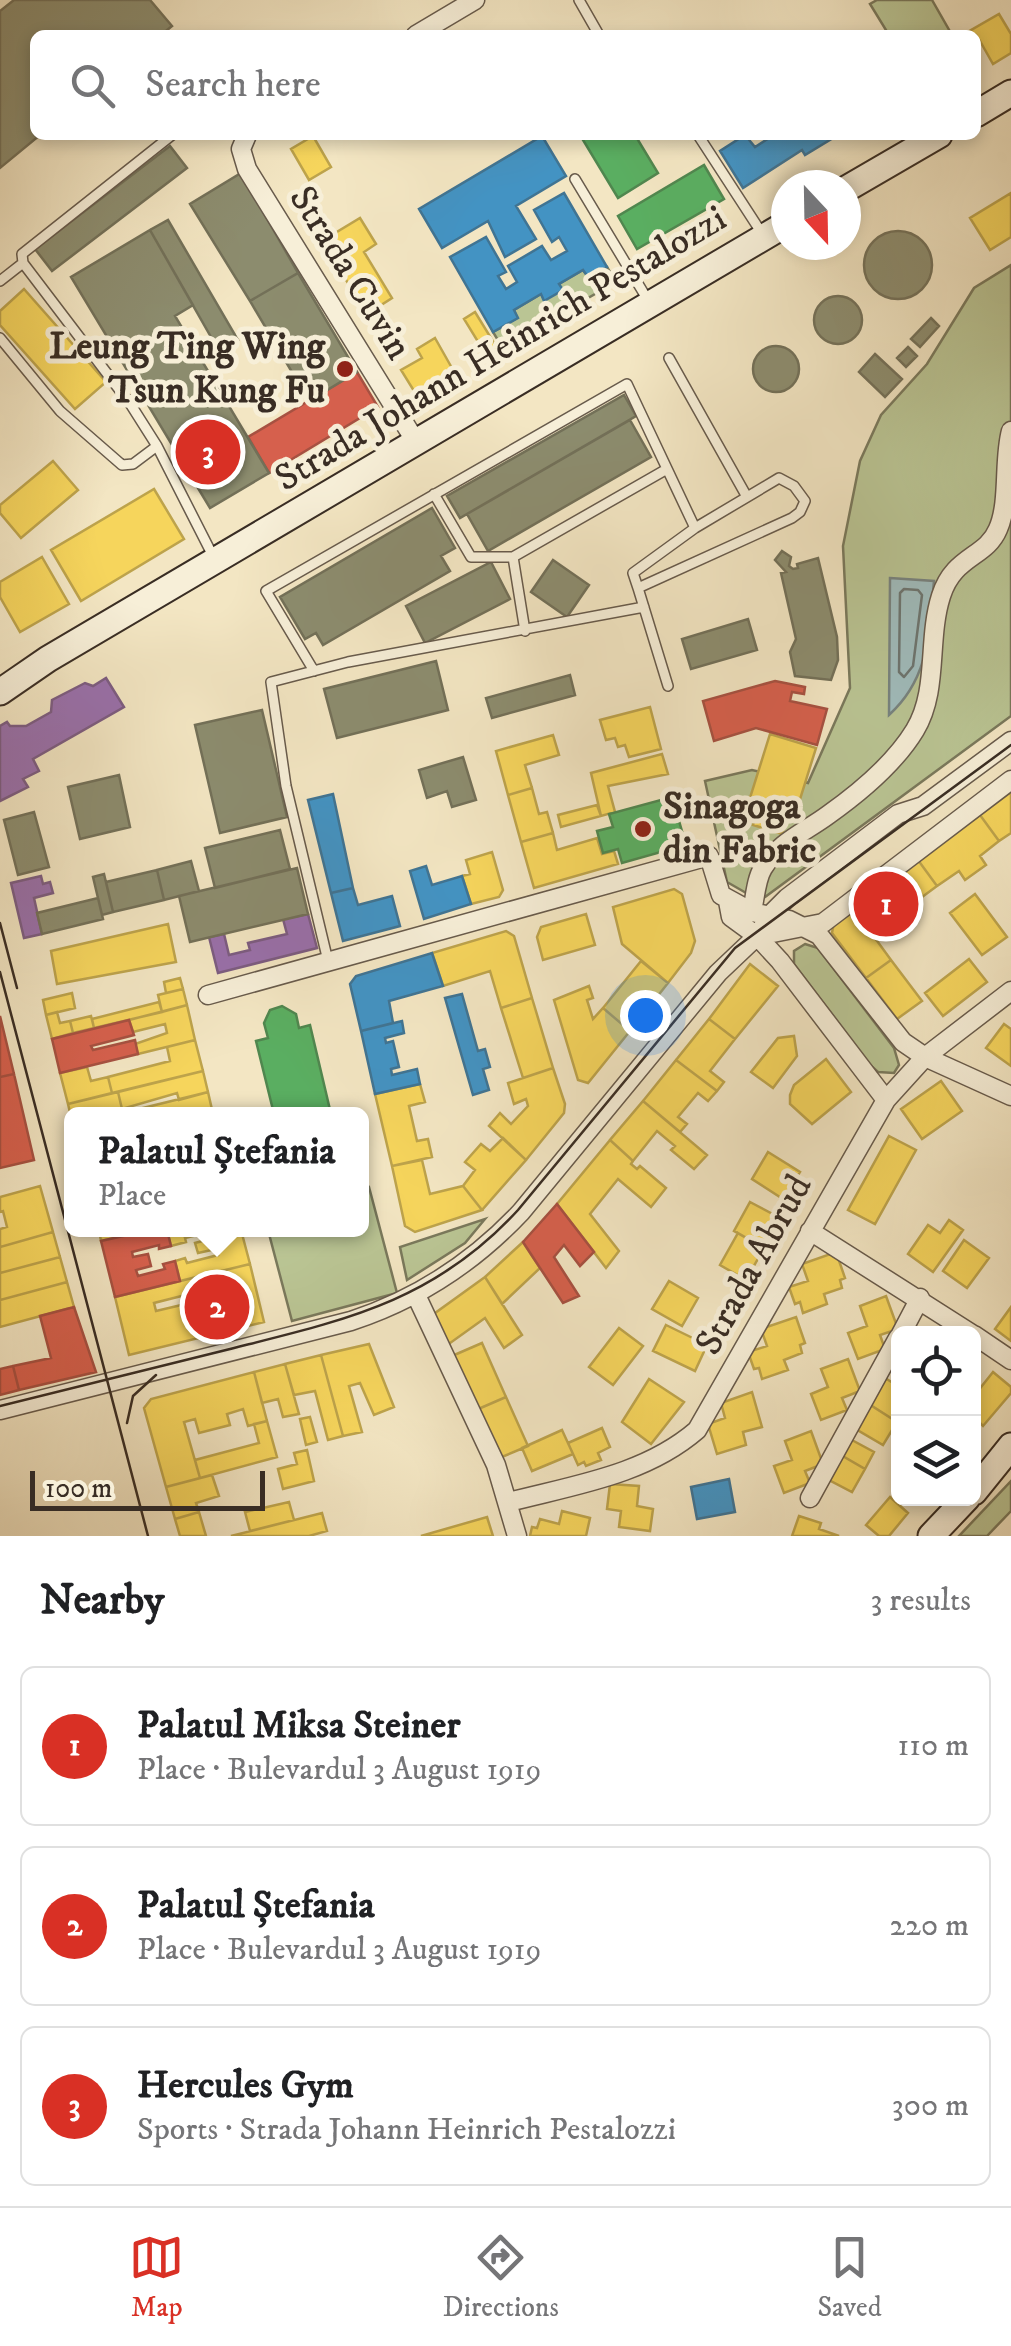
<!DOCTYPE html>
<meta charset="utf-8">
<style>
:root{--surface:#fff;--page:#f2f2f2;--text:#202124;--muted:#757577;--line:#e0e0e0;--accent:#d93025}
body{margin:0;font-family:"IM FELL DW Pica",serif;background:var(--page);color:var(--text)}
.controls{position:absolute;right:30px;bottom:30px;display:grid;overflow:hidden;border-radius:15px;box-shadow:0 5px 15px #0003}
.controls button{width:90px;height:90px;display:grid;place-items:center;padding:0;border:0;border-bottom:2px solid var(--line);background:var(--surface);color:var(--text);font:50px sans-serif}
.compass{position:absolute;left:771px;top:170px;width:90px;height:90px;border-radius:50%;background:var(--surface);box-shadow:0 5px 15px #0003;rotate:158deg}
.scale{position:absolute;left:30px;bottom:25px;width:235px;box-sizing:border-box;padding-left:10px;border:5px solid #392d24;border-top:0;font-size:28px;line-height:35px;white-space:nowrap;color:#392d24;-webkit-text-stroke:8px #f7efd8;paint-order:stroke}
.you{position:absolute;left:645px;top:1015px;width:35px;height:35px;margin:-25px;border:8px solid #fff;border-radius:50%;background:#1a73e8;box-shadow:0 0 0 15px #1a73e833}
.badge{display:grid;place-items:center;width:65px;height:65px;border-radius:50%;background:var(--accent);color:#fff;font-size:32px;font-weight:700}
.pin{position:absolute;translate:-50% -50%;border:5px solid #fff;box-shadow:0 2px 10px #0006}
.popup{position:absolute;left:64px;top:1107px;width:305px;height:130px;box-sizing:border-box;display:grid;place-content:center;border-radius:15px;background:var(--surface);filter:drop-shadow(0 2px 8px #0005);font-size:32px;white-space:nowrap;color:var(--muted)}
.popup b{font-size:38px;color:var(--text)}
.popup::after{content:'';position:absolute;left:50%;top:100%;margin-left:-20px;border:20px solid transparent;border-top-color:var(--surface)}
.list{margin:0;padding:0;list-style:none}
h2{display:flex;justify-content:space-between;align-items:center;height:130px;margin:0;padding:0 40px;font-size:42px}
h2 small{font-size:32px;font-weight:400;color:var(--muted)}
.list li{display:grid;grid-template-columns:65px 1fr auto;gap:30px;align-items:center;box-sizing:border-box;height:160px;margin:0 20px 20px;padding:0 20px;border:2px solid var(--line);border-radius:15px}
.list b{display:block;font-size:38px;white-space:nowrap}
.list p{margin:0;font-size:32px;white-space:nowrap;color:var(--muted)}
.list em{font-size:32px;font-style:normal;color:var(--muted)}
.icon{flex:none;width:55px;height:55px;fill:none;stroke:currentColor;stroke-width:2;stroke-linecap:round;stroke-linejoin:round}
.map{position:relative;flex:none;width:1011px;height:1536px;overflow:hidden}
.search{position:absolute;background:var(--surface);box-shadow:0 5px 15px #0003;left:30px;right:30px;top:30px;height:110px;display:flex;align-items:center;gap:25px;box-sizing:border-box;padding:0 35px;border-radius:15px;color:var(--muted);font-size:38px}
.sheet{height:670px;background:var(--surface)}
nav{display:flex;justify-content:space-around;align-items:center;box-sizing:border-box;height:140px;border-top:2px solid var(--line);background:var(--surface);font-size:28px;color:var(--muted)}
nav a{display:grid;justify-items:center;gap:5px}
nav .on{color:var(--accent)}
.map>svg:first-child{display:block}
</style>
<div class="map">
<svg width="1011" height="1536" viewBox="0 0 1011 1536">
<rect width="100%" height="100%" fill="#f3e6c3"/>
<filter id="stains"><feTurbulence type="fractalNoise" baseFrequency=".002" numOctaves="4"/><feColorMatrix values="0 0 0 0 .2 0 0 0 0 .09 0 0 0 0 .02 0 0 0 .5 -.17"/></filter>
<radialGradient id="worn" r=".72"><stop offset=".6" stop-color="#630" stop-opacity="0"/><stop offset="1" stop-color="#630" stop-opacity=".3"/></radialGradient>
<path fill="#bac594" stroke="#7a795c" stroke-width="2.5" d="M877 0H932L952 35H889L870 4Z
M1011 265V716L765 897 755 898 727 882 705 781 752 770 808 783 850 688 843 546 860 461 881 415 927 364 974 288Z
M607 267 616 282 502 347 493 332 517 318 514 310 541 294 545 300 559 284 583 270 588 277Z
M805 944 818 948 894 1048 899 1065 894 1073 878 1072 869 1064 794 964V951Z
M369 1187 397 1293 292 1321 268 1230H362V1189Z
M485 1219 465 1243 407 1280 400 1247Z
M1011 1481V1511L987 1536H959Z"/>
<path fill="#a0bdbe" stroke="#778380" stroke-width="2.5" d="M890 578 934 581C929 632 930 678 889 715Z"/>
<path fill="#f6d55c" stroke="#bda34b" stroke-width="2.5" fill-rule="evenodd" d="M999 14 1011 34V53L993 64 980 41 976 44V35L966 33Z
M313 136 331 167 309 180 291 149Z
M1011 193V237L990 250 970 218Z
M360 218 376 244 364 252 392 298 367 314 322 241Z
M24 289 106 382 75 409 0 325V311Z
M475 312 499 351 488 358 464 319Z
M435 338 457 377 419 399 401 370 422 358 417 349Z
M53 461 78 490 21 538 0 513V505Z
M154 489 184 539 81 601 51 550Z
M42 557 69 604 20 632 0 597V582Z
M650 707 661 749 629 757 625 745 618 747 615 738 606 740 600 720Z
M770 734 816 748 796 812 789 811 782 834 753 825 761 802 750 798Z
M553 735 559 755 525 765 532 788 508 795 496 751Z
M662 754 668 774 608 786 615 812 601 816 591 773Z
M532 788 539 814 547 812 553 833 521 842 508 795Z
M1011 792V833L999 841 980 815Z
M597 805 601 816 561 827 558 815Z
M980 815 999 841 980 856 986 865 965 880 959 871 937 886 918 860Z
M553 833 557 850 597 838 602 854 614 851 618 864 534 888 521 842Z
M492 852 503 890 499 897 471 904 462 876 470 874 466 860Z
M918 860 937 886 872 934 891 960 866 978 832 933 834 922Z
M674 889 682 894 695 941 691 953 668 983 622 944 613 907Z
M975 894 1007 937 982 955 950 913Z
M586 914 595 945 543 960 537 937 541 927Z
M168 924 176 962 57 984 51 951Z
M506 931 514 936 532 998 501 1008 490 971 443 986 432 953Z
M969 959 987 982 943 1016 925 993Z
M891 960 922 1001 897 1019 866 978Z
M641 961 668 983 630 1031 603 1008Z
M750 964 778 986 735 1039 709 1019Z
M180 978 183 989 166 993 164 982Z
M589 986 593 998 587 1000 593 1019 603 1008 630 1031 588 1083 578 1080 554 1000Z
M183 989 187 1005 162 1012 158 995Z
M72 993 75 1008 46 1015 43 1000Z
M532 998 553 1068 523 1078 501 1008Z
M159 1002 162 1012 94 1028 92 1019Z
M187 1005 195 1040 138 1054 135 1044 167 1033 165 1024 133 1032 129 1020Z
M57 1012 60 1023 70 1021 73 1033 52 1039 46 1015Z
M91 1016 94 1028 73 1033 70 1021Z
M709 1019 735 1039 710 1071 724 1082 717 1091 676 1060Z
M1004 1024 1011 1029V1066L986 1048Z
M794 1036 797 1056 773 1088 751 1072 778 1038Z
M195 1040 203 1071 112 1093 108 1077 170 1061 167 1047Z
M826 1059 851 1092 812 1124 790 1104V1095L794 1085Z
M676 1060 717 1091 708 1101 698 1093 678 1117 687 1124 680 1132 643 1101Z
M87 1067 91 1081 108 1077 112 1093 68 1104 60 1073Z
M553 1068 565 1104 564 1113 526 1160 489 1126 500 1113 511 1124 528 1106 526 1099 514 1104 508 1083Z
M203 1071 208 1092 179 1100 177 1093 122 1109 118 1092Z
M941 1081 962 1111 922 1139 901 1109Z
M420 1084 425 1102 409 1106 417 1141 428 1139 432 1157 392 1166 375 1094Z
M118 1092 122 1109 98 1114H72V1121L68 1104Z
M208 1092 213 1114H132L131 1111Z
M643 1101 707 1155 694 1169 671 1150 675 1146 657 1131 633 1161 610 1140Z
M889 1136 916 1150 875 1224 848 1210Z
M503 1138 526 1160 482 1210 463 1186 475 1170 465 1162 481 1144 490 1151Z
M610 1140 633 1161 631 1164 637 1169 640 1166 666 1188 651 1207 618 1179 590 1214 619 1251 606 1268 557 1204Z
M768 1152 800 1172 783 1199 752 1179Z
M422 1160 430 1194 463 1186 482 1210 415 1232 405 1226 392 1166Z
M40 1186 53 1232 0 1247V1229L7 1227 3 1211 0 1212V1197Z
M750 1202 782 1219 764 1248 734 1231Z
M949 1220 963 1230 933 1272 908 1254 928 1225 940 1233Z
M99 1230H139L140 1232 101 1241Z
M167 1230H241L250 1264 180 1281 175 1261 185 1258 187 1263 218 1255 216 1249 198 1253 195 1243 214 1238 213 1231 185 1238 186 1242 171 1246Z
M53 1232 60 1257 0 1273V1247Z
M738 1233 764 1248 746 1280 720 1265Z
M964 1240 989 1258 967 1288 943 1271Z
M523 1242 540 1268 502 1304 485 1277Z
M836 1252 845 1278 840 1280 842 1288 824 1294 827 1304 803 1313 800 1302 795 1304 789 1287 808 1281 802 1264Z
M60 1257 67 1282 0 1300V1273Z
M250 1264 264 1322 129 1355 115 1297ZM209 1289 211 1298 156 1311 154 1303Z
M485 1277 522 1335 504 1348 485 1318 446 1346 431 1316Z
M669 1281 698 1298 682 1326 652 1309Z
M67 1282 74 1307 0 1327V1300Z
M886 1296 898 1329 880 1335 885 1349 858 1359 848 1333 867 1326 860 1306Z
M1011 1307V1341L995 1329Z
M796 1317 805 1343 800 1345 802 1353 784 1360 788 1370 762 1379 759 1368 754 1369 748 1352 767 1346 761 1329Z
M666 1325 707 1345 695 1371 653 1351Z
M619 1328 643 1346 613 1385 589 1367Z
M482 1343 506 1397 476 1410 452 1356Z
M369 1344 394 1407 374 1415 360 1383 349 1386 362 1432 343 1436 321 1355Z
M321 1355 343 1436 328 1440 315 1391 294 1395 285 1364Z
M848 1359 860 1391 842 1398 847 1410 821 1420 811 1394 828 1387 821 1369Z
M285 1364 299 1414 283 1417 278 1399 262 1403 254 1372Z
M254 1372 267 1421 248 1426 243 1409 227 1414 230 1425 199 1433 195 1419 184 1422 200 1478 166 1487 144 1408 151 1399Z
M993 1372 1011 1387V1393L983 1426 974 1417V1396Z
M885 1378 898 1386 897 1422 869 1404Z
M649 1379 684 1402 651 1444 622 1422Z
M752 1392 762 1427 743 1432 746 1445 717 1454 708 1424 725 1418 721 1403Z
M506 1397 528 1446 497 1459 476 1410Z
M869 1404 897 1422 883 1445 854 1428Z
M310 1417 317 1442 306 1445 300 1419Z
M267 1421 277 1457 200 1478 195 1460 259 1443 254 1424Z
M602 1428 610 1447 598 1453 601 1460 586 1466 584 1462 578 1465 568 1443Z
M562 1430 573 1454 532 1471 522 1448Z
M811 1431 823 1464 805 1471 810 1483 784 1493 774 1466 792 1460 785 1441Z
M850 1439 874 1452 865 1469 841 1455Z
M307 1450 314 1481 283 1489 278 1469 297 1464 294 1453Z
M841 1455 865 1469 852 1492 827 1479Z
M212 1475 219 1496 196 1503 199 1512 175 1519 166 1487Z
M610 1484 639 1486 637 1506 653 1509 650 1531 619 1527 621 1511 607 1509Z
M890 1497 908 1513 889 1536H879L866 1525Z
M289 1502 294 1520 250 1531 245 1512Z
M562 1511 590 1518 586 1536H530L532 1527 537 1528 540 1519 559 1524Z
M199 1512 206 1536H180L175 1519Z
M322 1513 327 1531 309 1536H231Z
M799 1516 821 1523 819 1529 839 1536H792Z
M487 1517 493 1536H421Z"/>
<path fill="#d6604d" stroke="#a75141" stroke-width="2.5" d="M357 372 378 407 269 473 248 437Z
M775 681 805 687 804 694 792 692 790 701 827 709 817 745 756 728 714 741 703 701Z
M0 1016 14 1074 0 1077Z
M129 1020 134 1035 91 1046 93 1050 135 1040 138 1054 60 1073 52 1039Z
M14 1074 34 1160 0 1168V1077Z
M557 1204 594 1252 580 1266 564 1245 554 1257 579 1296 563 1303 523 1242Z
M150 1230H167L171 1246 159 1249V1245L132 1252 133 1257 148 1254 151 1266 136 1270 138 1276 165 1269 163 1264 175 1261 180 1281 115 1297 101 1241Z
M74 1307 96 1372 19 1390 13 1366 51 1358 40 1316Z
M13 1366 19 1390 0 1395V1369Z"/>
<path fill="#9970ab" stroke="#7c5c82" stroke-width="2.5" d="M106 678 124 707 33 759 39 771 23 779 28 787 0 801V726L7 722 10 726H26L51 712 52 700 85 683 93 686Z
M41 876 43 884 50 882 53 893 34 898 42 934 24 938 11 883Z
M308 914 317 948 218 973 209 937 224 934 229 955 250 950 248 943 287 934 283 919Z"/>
<path fill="#4393c3" stroke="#407493" stroke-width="2.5" d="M745 135 755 147 774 135H838L805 155 802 150 743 188 720 151Z
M542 136 566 176 516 206 536 239 505 257 488 221 442 248 419 209Z
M564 193 607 267 588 277 583 270 559 284 563 290 544 301 541 294 514 310 518 318 493 332 450 257 486 237 506 272 498 276 506 289 517 282 508 266 542 246 551 260 567 251 559 237 552 242 534 210Z
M333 794 353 888 331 893 308 800Z
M426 866 432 885 462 876 471 904 424 919 410 871Z
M353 888 358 905 392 896 400 926 343 941 331 893Z
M432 953 443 986 389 1001 393 1023 361 1031 350 984 356 976Z
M462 994 478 1051 485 1049 490 1067 483 1069 489 1090 473 1095 445 998Z
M402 1021 404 1033 385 1038 386 1043 393 1041 399 1067 391 1069 392 1075 417 1069 420 1084 375 1094 361 1031Z
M729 1479 735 1512 697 1519 691 1487Z"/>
<path fill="#5aae61" stroke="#50874f" stroke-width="2.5" d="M580 135H635L658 173 618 198Z
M704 165 724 199 637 249 618 216Z
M672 797 686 845 622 863 618 849 603 853 597 831 613 827 609 814Z
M282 1006 296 1014 299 1028 310 1025 331 1114H274L256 1041 268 1038 264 1023 270 1010Z"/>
<path fill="#8c8c6e" stroke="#737058" stroke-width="2.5" d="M14 0H150L172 26 161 35H35V135H40L0 168V11Z
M170 146 187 168 52 271 35 249Z
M241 173 298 273 250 301 190 204Z
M168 220 238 340 219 351 150 230Z
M150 230 193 305 175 316 269 473 210 508 71 277Z
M864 265a34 34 0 1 1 68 0a34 34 0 1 1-68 0Z
M298 273 357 372 309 401 250 301Z
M814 320a24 24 0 1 1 48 0a24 24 0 1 1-48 0Z
M931 318 939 326 920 347 911 339Z
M753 369a23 23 0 1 1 46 0a23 23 0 1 1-46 0Z
M908 347 917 356 906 367 897 358Z
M875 354 902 379 885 397 859 372Z
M624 395 636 416 460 518 447 496Z
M630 420 651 457 488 551 467 514Z
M432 508 455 548 441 556 450 571 323 645 316 633 305 639 280 597Z
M782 551 791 557 789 566 793 569 798 568 797 564 818 558 837 637 838 660 831 680 795 676 790 652 796 639 781 573 786 572 775 560Z
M553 560 589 585 567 617 531 592Z
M491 562 510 599 425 643 406 606Z
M748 619 757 650 691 669 682 639Z
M436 661 448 710 337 738 324 689Z
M570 675 575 695 492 718 486 698Z
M262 710 287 817 220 833 195 725Z
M463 757 476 800 452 807 447 791 427 798 419 770Z
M119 775 130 827 80 839 68 787Z
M34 812 49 867 18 875 4 820Z
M280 830 290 869 215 888 205 848Z
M191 861 199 891 164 900 157 870Z
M297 868 308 914 190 942 179 896Z
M157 870 164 900 113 912 106 882Z
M104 874 113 912 102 915 93 877Z
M98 898 103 919 42 934 37 913Z"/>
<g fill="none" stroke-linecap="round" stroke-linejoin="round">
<path stroke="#6c7571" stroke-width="2.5" d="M904 589 918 590 922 595 913 666 904 677 899 672 900 593Z"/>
<g stroke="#685b4c" stroke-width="12">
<path id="lane" d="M579 0 599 35
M172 135 22 254 23 263 131 405 157 446 214 558
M698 135 763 235
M575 179 649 302
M0 281 23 263
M0 338 60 411 122 465 133 464 157 446
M669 358 747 497
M434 494 471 557H513L667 469
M513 557 525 631
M638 588 633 573 695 528 779 478 794 486 805 501 800 512 792 518 638 588 668 686
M314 671 266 591 627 384 695 528
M328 961 286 786 271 682 348 662 644 607"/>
</g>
<g stroke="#685b4c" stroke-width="21">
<path id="street" d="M416 35 475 0
M247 135 241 149 247 169 416 442
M728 901 731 917 757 936 780 961 886 1100
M752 912C755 898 756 879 763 868 779 842 805 832 828 815 859 793 895 763 915 730 939 690 927 640 941 596 954 555 986 558 998 529 1010 502 1003 460 1011 431
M757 936 823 923 1011 780
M208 995 709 856 721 895 752 912 789 920 819 935 903 1042 925 1057 1011 1096
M810 1231 972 1334
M416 1295 496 1465 517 1536
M901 1334 920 1298
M974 1335 1011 1360
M0 1410 351 1321C418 1299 473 1263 521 1212L718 973 757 936 771 914 787 898 898 814 923 806 1011 741
M810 1498 898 1338
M509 1502C574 1485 645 1475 697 1430L886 1100 925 1057 1011 991"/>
</g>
<g stroke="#392d24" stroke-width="29">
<path id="secondary" d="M976 114 1011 93
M846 189 939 135
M0 692 48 659 786 224
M974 1492 1011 1446
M931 1536 967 1498"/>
</g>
<use href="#lane" stroke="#f7efd8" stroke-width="9"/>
<use href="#street" stroke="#f7efd8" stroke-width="18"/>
<use href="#secondary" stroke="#f7efd8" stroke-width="25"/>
<path stroke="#392d24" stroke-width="2.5" d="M0 923 17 988
M0 972 148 1536
M0 1406C74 1388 148 1370 222 1351 340 1321 432 1304 518 1210L735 948 1011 745
M127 1423 133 1396 156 1375"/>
</g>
<g fill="#8f2418" stroke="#f7efd8" stroke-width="4">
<circle cx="345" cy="369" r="10"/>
<circle cx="643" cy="829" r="10"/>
</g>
<g text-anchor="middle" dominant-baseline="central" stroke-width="10" stroke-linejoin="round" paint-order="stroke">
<g font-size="38" fill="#392d24" stroke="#f7efd8">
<text transform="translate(350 273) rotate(58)">Strada Cuvin</text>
<text transform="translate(501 349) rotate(-31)">Strada Johann Heinrich Pestalozzi</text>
<text transform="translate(754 1265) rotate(-61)">Strada Abrud</text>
</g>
<g font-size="38" font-weight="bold" fill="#392d24" stroke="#f7efd8" text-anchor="end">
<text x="325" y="347">Leung Ting Wing<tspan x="325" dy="44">Tsun Kung Fu</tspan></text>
<text x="663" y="807" text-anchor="start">Sinagoga<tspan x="663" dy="44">din Fabric</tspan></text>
</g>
</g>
<rect width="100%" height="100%" filter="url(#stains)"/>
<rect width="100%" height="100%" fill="url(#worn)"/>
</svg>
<div class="controls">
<button><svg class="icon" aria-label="locate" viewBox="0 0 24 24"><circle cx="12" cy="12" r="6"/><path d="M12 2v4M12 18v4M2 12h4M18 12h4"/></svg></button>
<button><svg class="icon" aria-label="layers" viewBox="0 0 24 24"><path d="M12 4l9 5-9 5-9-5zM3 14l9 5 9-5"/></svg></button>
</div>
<svg class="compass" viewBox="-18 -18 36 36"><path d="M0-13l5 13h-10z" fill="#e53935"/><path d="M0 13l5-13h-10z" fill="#757577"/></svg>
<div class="scale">100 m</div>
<div class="you"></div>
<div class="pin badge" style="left:886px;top:904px">1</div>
<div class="pin badge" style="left:217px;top:1307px">2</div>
<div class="popup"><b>Palatul Ștefania</b>Place</div>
<div class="pin badge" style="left:208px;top:452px">3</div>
<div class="search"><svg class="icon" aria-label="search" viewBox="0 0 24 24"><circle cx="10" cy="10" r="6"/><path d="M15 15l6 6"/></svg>Search here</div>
</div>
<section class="sheet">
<h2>Nearby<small>3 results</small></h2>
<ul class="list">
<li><span class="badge">1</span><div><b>Palatul Miksa Steiner</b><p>Place · Bulevardul 3 August 1919</p></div><em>110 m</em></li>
<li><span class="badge">2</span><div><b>Palatul Ștefania</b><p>Place · Bulevardul 3 August 1919</p></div><em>220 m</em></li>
<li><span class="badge">3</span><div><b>Hercules Gym</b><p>Sports · Strada Johann Heinrich Pestalozzi</p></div><em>300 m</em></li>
</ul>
</section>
<nav>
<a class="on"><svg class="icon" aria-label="map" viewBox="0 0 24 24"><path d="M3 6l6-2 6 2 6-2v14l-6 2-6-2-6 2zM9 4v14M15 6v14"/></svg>Map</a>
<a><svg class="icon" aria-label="directions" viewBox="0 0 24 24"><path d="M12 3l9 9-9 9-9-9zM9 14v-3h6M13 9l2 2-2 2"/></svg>Directions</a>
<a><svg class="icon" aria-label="saved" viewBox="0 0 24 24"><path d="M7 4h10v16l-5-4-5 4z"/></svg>Saved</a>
</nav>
